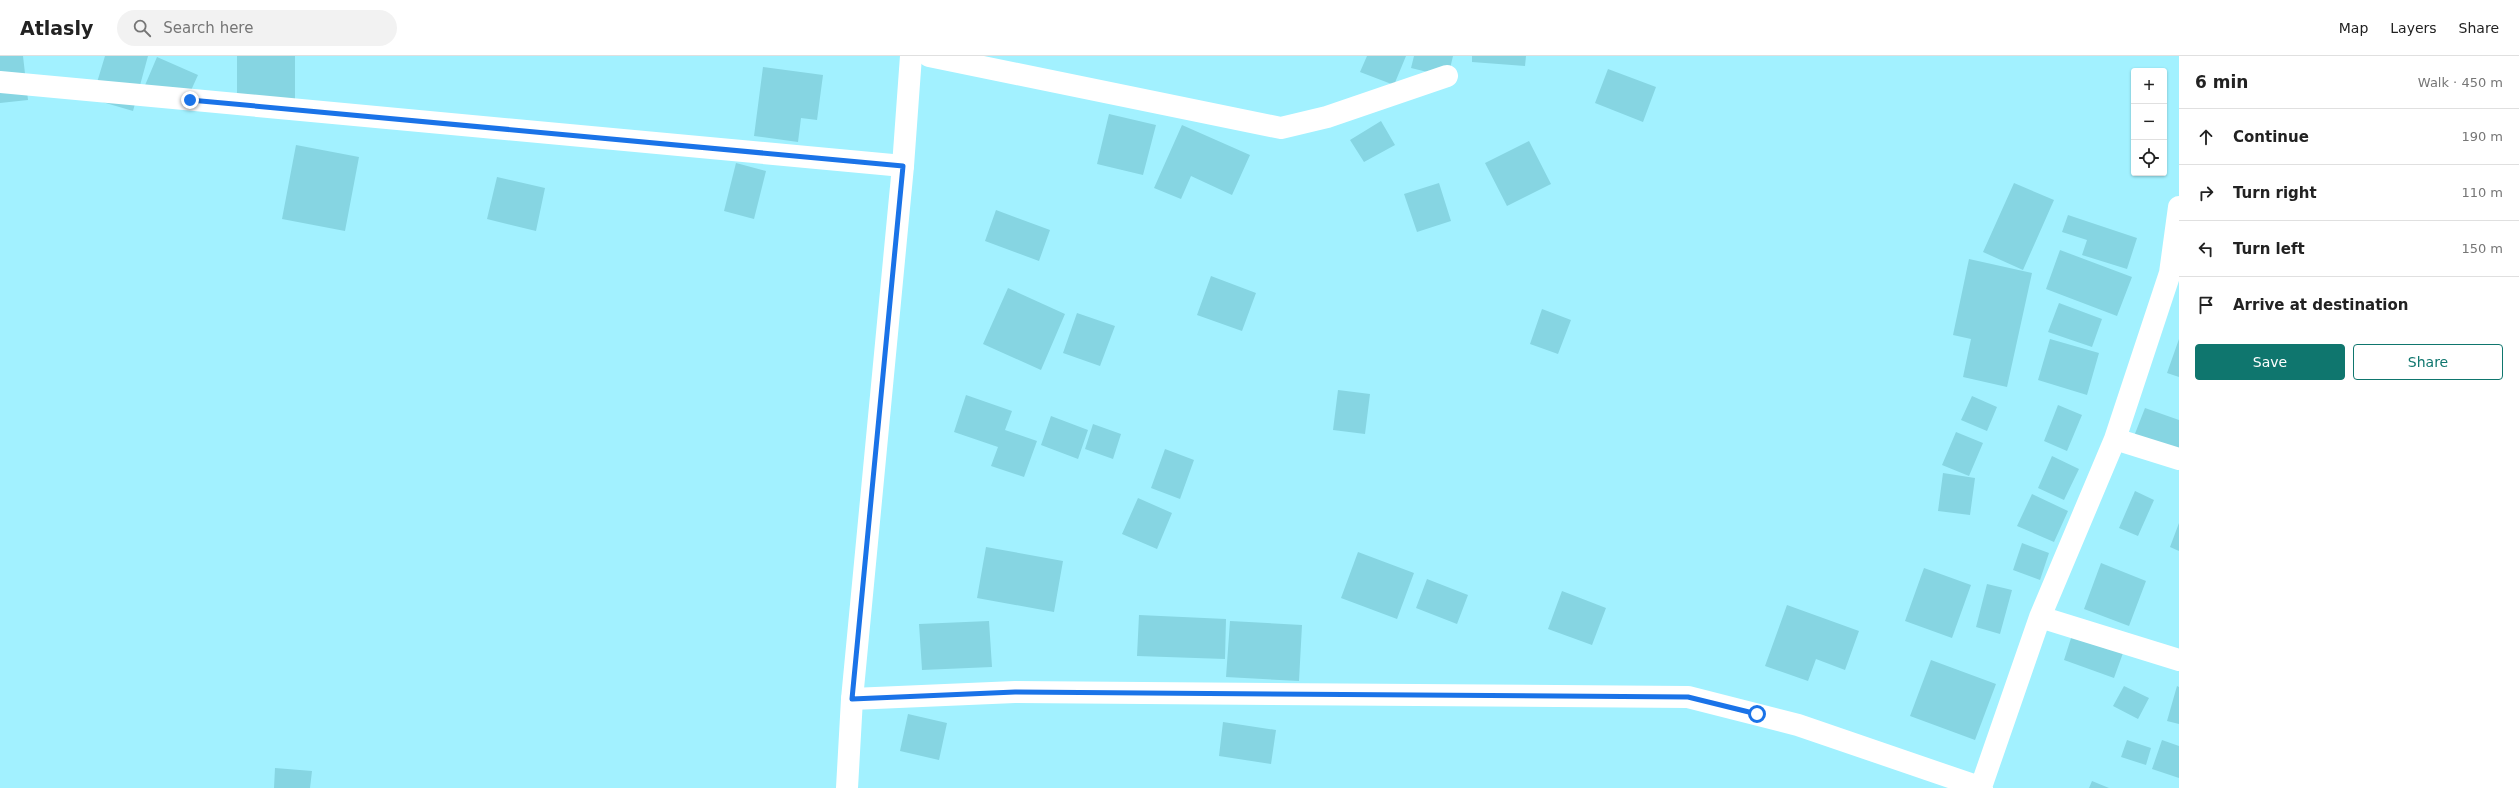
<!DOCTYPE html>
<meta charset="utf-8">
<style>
:root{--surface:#fff;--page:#f2f2f2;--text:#222;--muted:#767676;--line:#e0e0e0;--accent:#0f766e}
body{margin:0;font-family:"DejaVu Sans",sans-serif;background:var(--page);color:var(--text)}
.controls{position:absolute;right:12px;top:12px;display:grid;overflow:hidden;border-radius:4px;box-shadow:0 1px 3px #0004}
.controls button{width:36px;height:36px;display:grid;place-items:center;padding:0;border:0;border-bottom:1px solid var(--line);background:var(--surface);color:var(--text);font:20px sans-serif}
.stop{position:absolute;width:12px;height:12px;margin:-9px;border:3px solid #1a73e8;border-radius:50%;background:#fff}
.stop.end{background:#1a73e8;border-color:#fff;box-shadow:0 1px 4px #0008}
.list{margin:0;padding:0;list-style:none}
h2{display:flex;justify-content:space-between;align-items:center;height:52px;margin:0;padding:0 16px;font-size:17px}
h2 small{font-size:13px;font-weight:400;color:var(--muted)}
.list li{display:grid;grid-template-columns:26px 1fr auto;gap:12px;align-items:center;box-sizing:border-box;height:56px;padding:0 16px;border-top:1px solid var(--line)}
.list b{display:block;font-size:15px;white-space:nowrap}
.list em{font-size:13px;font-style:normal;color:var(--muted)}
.actions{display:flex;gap:8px;padding:12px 16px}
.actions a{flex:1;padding:9px 0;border:1px solid var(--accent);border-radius:4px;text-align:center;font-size:14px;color:var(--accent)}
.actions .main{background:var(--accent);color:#fff}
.icon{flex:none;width:22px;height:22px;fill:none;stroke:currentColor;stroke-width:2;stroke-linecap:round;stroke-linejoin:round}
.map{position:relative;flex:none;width:2179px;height:732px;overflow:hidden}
header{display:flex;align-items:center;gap:24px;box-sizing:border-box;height:56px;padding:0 20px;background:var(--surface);border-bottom:1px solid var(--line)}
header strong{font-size:19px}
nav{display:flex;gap:22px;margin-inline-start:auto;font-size:14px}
.search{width:280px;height:36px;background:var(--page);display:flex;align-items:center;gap:10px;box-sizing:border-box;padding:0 14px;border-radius:22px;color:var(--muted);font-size:15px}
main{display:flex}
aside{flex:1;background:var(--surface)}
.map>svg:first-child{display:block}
</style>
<header>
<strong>Atlasly</strong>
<div class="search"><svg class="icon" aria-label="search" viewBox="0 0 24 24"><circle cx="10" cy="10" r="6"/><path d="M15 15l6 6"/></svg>Search here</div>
<nav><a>Map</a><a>Layers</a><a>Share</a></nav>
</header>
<main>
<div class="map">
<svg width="2179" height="732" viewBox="0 0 2179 732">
<rect width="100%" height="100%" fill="#a2f1ff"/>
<path fill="#86d5e2" d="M0 0H23L28 44 0 47Z
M105 0H148L133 55 92 43Z
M237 0H295V47H237Z
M1367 0H1406L1394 29 1360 16Z
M1414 0H1453L1448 21 1411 12Z
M1472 0H1526L1525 10 1472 6Z
M157 1 198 19 183 52 143 34Z
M763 11 823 19 817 64 801 62 798 86 754 80Z
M1608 13 1656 31 1643 66 1595 47Z
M1109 58 1156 69 1143 119 1097 108Z
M1381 65 1395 89 1364 106 1350 84Z
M1182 69 1250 99 1232 139 1191 120 1181 143 1154 132Z
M1529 85 1551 128 1507 150 1485 107Z
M296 89 359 101 345 175 282 163Z
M736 107 766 115 754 163 724 155Z
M497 121 545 132 536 175 487 163Z
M1439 127 1451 165 1417 176 1404 138Z
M2014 127 2054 144 2023 214 1983 196Z
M996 154 1050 174 1039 205 985 185Z
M2068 159 2137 182 2127 213 2082 199 2087 184 2062 176Z
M2060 194 2132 221 2117 260 2046 233Z
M1969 203 2032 217 2007 331 1963 321 1971 283 1953 279Z
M1211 220 1256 237 1242 275 1197 259Z
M1008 232 1065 258 1041 314 983 288Z
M2059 247 2102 263 2092 291 2048 276Z
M1542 253 1571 264 1558 298 1530 288Z
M1077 257 1115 270 1100 310 1063 297Z
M2050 283 2099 297 2087 339 2038 324Z
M2179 283V321L2167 317Z
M1338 334 1370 338 1365 378 1333 374Z
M966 339 1012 355 1005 374 1037 385 1024 421 991 410 998 391 954 376Z
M1972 340 1997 351 1987 375 1961 364Z
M2058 349 2082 359 2067 395 2044 385Z
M2145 352 2179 364V407L2129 393Z
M1051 360 1088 374 1078 403 1041 389Z
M1093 368 1121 378 1113 403 1085 393Z
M1956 376 1983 387 1969 420 1942 409Z
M1165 393 1194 404 1180 443 1151 432Z
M2052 400 2079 413 2064 444 2038 432Z
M1943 417 1975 422 1970 459 1938 455Z
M2135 435 2154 444 2138 480 2119 472Z
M2032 438 2068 455 2054 486 2017 470Z
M1138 442 1172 457 1157 493 1122 478Z
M2179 467V495L2170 491Z
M2022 487 2049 497 2040 524 2013 514Z
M986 491 1063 505 1054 556 977 542Z
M1358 496 1414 517 1397 563 1341 542Z
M2101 507 2146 525 2129 570 2084 553Z
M1924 512 1971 529 1952 582 1905 565Z
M1427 523 1468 539 1457 568 1416 552Z
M1987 528 2012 534 2000 578 1976 571Z
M1562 535 1606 552 1592 589 1548 573Z
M1787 549 1859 575 1845 614 1816 603 1808 625 1765 610Z
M1139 559 1226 563 1225 603 1137 600Z
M989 565 992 611 922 614 919 568Z
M1230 565 1302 569 1299 625 1226 621Z
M2072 579 2123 597 2114 622 2064 604Z
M1931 604 1996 628 1975 684 1910 660Z
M2124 630 2149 642 2138 663 2113 650Z
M2177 630 2179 631V668L2167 665Z
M908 658 947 667 939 704 900 695Z
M1223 666 1276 674 1271 708 1219 700Z
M2127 684 2151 692 2146 709 2121 701Z
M2162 684 2179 690V722L2152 713Z
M275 712 312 715 310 732H274Z
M2092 725 2109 732H2089Z"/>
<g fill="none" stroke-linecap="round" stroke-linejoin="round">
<path stroke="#fff" stroke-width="22" d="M929 0 1281 72 1327 61 1447 20
M0 26 903 110
M2115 383 2179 403
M2040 561 2179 604
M852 643 1015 636 1688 641 1798 669 1982 732
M1981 731 2040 561 2115 383 2170 217 2179 151"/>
<path stroke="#fff" stroke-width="22" d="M847 732 852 643 903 110 911 0"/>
</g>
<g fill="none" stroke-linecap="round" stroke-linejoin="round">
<path stroke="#1a73e8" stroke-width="5" d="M190 44 903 110 852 643 1015 636 1688 641 1757 658"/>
</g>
</svg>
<div class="controls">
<button>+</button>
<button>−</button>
<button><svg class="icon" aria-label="locate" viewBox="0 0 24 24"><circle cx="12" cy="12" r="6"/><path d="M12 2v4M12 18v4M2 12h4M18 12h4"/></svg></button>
</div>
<div class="stop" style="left:1757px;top:658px"></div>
<div class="stop end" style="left:190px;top:44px"></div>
</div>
<aside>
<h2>6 min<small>Walk · 450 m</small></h2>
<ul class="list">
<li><svg class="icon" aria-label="ahead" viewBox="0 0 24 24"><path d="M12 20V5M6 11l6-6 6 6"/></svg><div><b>Continue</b></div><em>190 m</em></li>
<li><svg class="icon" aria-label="right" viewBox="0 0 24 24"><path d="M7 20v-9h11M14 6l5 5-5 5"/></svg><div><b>Turn right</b></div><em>110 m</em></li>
<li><svg class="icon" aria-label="left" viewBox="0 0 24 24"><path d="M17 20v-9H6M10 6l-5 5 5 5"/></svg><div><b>Turn left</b></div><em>150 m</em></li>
<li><svg class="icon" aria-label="arrive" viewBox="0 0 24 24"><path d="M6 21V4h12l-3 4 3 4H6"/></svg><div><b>Arrive at destination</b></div></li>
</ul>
<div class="actions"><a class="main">Save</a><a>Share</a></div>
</aside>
</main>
